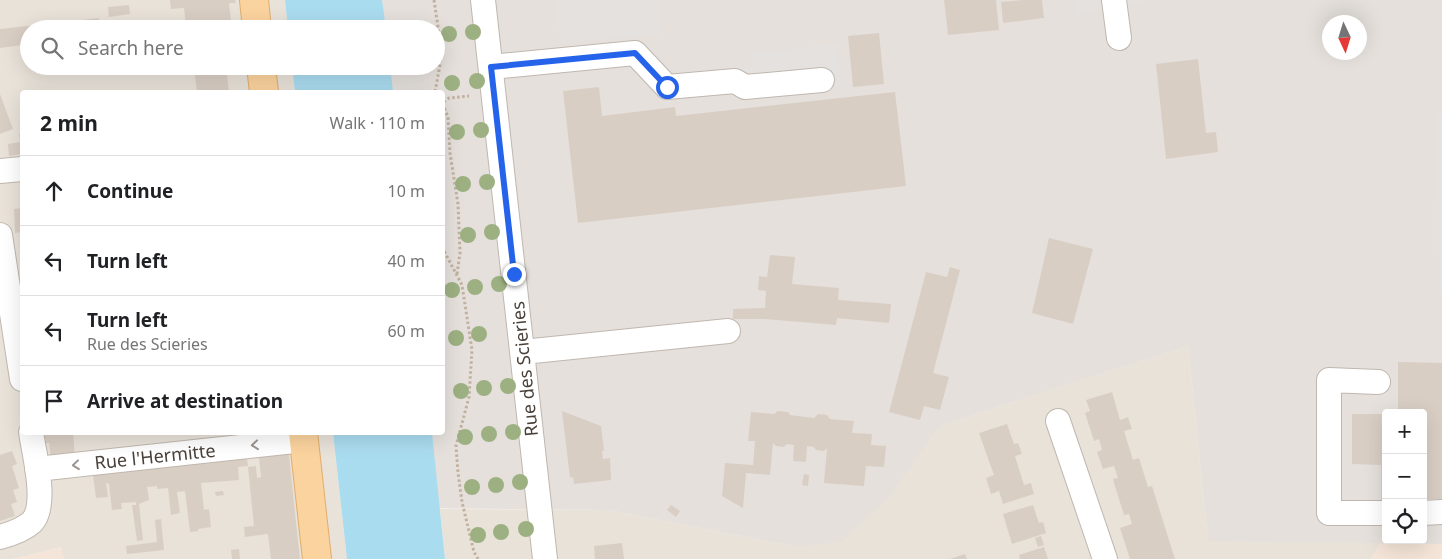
<!DOCTYPE html>
<meta charset="utf-8">
<style>
:root{--surface:#fff;--page:#f6f6f6;--text:#202124;--muted:#757577;--line:#e0e0e0}
body{margin:0;font-family:"Noto Sans",sans-serif;background:var(--page);color:var(--text)}
.controls{position:absolute;right:15px;bottom:15px;display:grid;overflow:hidden;border-radius:5px;box-shadow:0 5px 20px #0002}
.controls button{width:45px;height:45px;display:grid;place-items:center;padding:0;border:0;border-bottom:1px solid var(--line);background:var(--surface);color:var(--text);font:25px sans-serif}
.compass{position:absolute;left:1322px;top:15px;width:45px;height:45px;border-radius:50%;background:var(--surface);box-shadow:0 5px 20px #0002;rotate:176deg}
.stop{position:absolute;width:15px;height:15px;margin:-11px;border:4px solid #2563eb;border-radius:50%;background:#fff}
.stop.end{background:#2563eb;border-color:#fff;box-shadow:0 1px 5px #0008}
.list{margin:0;padding:0;list-style:none}
h2{display:flex;justify-content:space-between;align-items:center;height:65px;margin:0;padding:0 20px;font-size:21px}
h2 small{font-size:16px;font-weight:400;color:var(--muted)}
.list li{display:grid;grid-template-columns:32px 1fr auto;gap:15px;align-items:center;box-sizing:border-box;height:70px;padding:0 20px;border-top:1px solid var(--line)}
.list b{display:block;font-size:19px;white-space:nowrap}
.list p{margin:0;font-size:16px;white-space:nowrap;color:var(--muted)}
.list em{font-size:16px;font-style:normal;color:var(--muted)}
.icon{flex:none;width:28px;height:28px;fill:none;stroke:currentColor;stroke-width:2;stroke-linecap:round;stroke-linejoin:round}
.map{position:relative;flex:none;width:1442px;height:559px;overflow:hidden}
.search{position:absolute;background:var(--surface);box-shadow:0 5px 20px #0002;left:20px;top:20px;width:425px;height:55px;display:flex;align-items:center;gap:12px;box-sizing:border-box;padding:0 18px;border-radius:28px;color:var(--muted);font-size:19px}
.panel{position:absolute;background:var(--surface);box-shadow:0 5px 20px #0002;left:20px;top:90px;width:425px;height:345px;border-radius:5px}
.map>svg:first-child{display:block}
</style>
<div class="map">
<svg width="1442" height="559" viewBox="0 0 1442 559">
<rect width="100%" height="100%" fill="#f5f1eb"/>
<path fill="#e9e2d9" d="M0 0H285L288 29H29V66H292L295 92H22V432L333 433 347 559H64L61 547 13 559H0Z
M1188 346 1208 541 1381 542 1371 559H445L440 509 609 510 797 547 894 492 938 426Z"/>
<path fill="#f5e5d8" d="M1381 542 1442 544V559H1371Z
M61 547 64 559H13Z"/>
<path fill="#e5e0dc" fill-rule="evenodd" d="M352 0H1442V544L1208 541 1188 346 939 426 894 492 843 541 797 547 609 510 421 508 411 433 442 432V92H363L360 66H436V29H354ZM1330 22H1360V52H1330ZM1386 413H1423V540H1386Z"/>
<path fill="#e4e1df" d="M556 0H658L661 33 561 43Z
M1075 0H1141L1142 5 1077 13Z
M836 44 841 86 733 99 729 70 753 67 752 54Z
M1437 113 1442 114V292H1440Z"/>
<path fill="#aadcef" d="M285 0H382L386 29H288Z
M292 66H390L393 92H295Z
M333 433H432L445 559H347Z"/>
<path fill="#d9cec4" d="M170 0H235L236 3H229L231 21 221 22V29H189V26H186L184 8 171 9Z
M944 0H996L999 30 948 35Z
M1023 0H1042L1044 18 1003 23 1001 2Z
M129 5 130 14 109 17 108 7Z
M99 18 101 29H29V44L0 48V29Z
M879 33 884 84 853 87 848 36Z
M1198 59 1206 133 1216 132 1218 152 1166 159 1156 64Z
M226 66 229 92H197L194 67Z
M599 87 602 116 675 107 676 116 895 92 906 186 578 223 563 91Z
M0 94 13 129 0 134Z
M22 133V154L9 156 8 144 20 142 19 134Z
M22 208V232L15 233 14 209Z
M1049 238 1093 249 1073 324 1032 313Z
M770 255 795 257 792 284 839 288 838 300 891 304 889 323 837 318 836 325 764 319H733V309L765 308 766 291 758 290 759 276 767 277Z
M950 267 960 270 933 373 949 377 940 410 924 406 920 420 889 412 926 272 947 277Z
M1398 362 1442 363V499H1423V413H1398Z
M1112 392 1120 420 1128 417 1132 429 1124 431 1133 460 1139 458 1148 487 1152 486 1175 559H1130L1120 528 1132 524 1129 514 1124 515 1115 486 1113 479 1118 478 1114 466 1103 469 1097 452 1102 450 1099 439 1094 441 1085 413 1090 411 1086 400Z
M562 411 601 426 604 451H602L603 459 610 458 611 480 574 484 573 477 570 478Z
M778 411 788 412 790 415 814 418 818 414 827 415 830 419 854 421 852 433 872 434 871 445 886 446 884 467 866 466 864 486 824 483 827 448 824 451 816 450 814 447 807 446 806 462 793 461 794 445 787 444 784 447 776 446 773 443 770 475 746 473 743 508 722 496 725 463 753 465 755 441H748L751 412 774 414Z
M1352 414H1386V506H1381V465L1352 464Z
M1007 424 1014 444 1018 443 1022 454 1015 456 1024 485 1031 483 1034 494 1003 504 999 491 991 494 986 478 994 475 979 433Z
M44 432H73L75 458 51 460 49 443H46Z
M288 446 300 559H271L268 534 245 537 244 527 254 526 248 467 256 466 257 478 261 477 258 449Z
M12 451 17 464 12 466 19 488 13 490 17 502 11 504 15 516 0 521V455Z
M249 455 250 458 247 459 248 466 238 467 239 480 201 483 204 510 209 509 211 527 198 529V531L190 532 185 491 177 492 180 513 171 515 168 488 157 489V486L147 487 149 500 139 504 143 540 137 541 132 505H136V502L121 503 122 509 112 510 109 484 106 483 108 497 96 498 92 467Z
M804 474 809 475 808 486 802 485Z
M223 491 224 495 216 496 215 492Z
M671 505 680 511 676 517 667 510Z
M1033 505 1039 523 1043 522 1046 533 1012 544 1003 514Z
M161 519 164 550 127 554 126 546 157 542 155 520Z
M1041 536 1044 545 1038 547 1035 538Z
M622 543 624 559H595L594 546Z
M1044 547 1048 559H1020L1019 555Z
M239 549 240 559H232L231 550Z
M965 554 967 559H950Z"/>
<g fill="none" stroke-linecap="round" stroke-linejoin="round">
<g stroke="#c0b7ae" stroke-width="26">
<path id="minor" d="M483 0 545 559
M1114 0 1119 38
M491 67 635 53 667 87 735 81 745 87 822 80
M0 171 22 169
M0 235 22 379
M523 352 728 331
M1378 382 1329 380V513H1386
M1058 421 1105 559
M37 469 304 440
M1423 513 1442 512
M0 537C11 534 23 530 32 522 48 505 34 454 31 432"/>
</g>
<g stroke="#e0ad6e" stroke-width="30">
<path id="major" d="M254 0 257 29
M261 66 264 92
M303 432 317 559"/>
</g>
<path stroke="#c2b19f" stroke-width="3" stroke-dasharray="2.5 2.5" stroke-linecap="butt" d="M434 0 440 40V65L435 92
M442 247 462 285 472 350 469 397 456 446 458 473 462 502 474 552 478 559
M457 274 460 253 458 204 450 153 448 117 442 103 449 98 469 96"/>
<use href="#minor" stroke="#fff" stroke-width="24"/>
<use href="#major" stroke="#fbd39e" stroke-width="28"/>
</g>
<g fill="#9db082">
<circle cx="473" cy="32" r="8"/>
<circle cx="449" cy="34" r="8"/>
<circle cx="477" cy="81" r="8"/>
<circle cx="452" cy="83" r="8"/>
<circle cx="481" cy="130" r="8"/>
<circle cx="457" cy="132" r="8"/>
<circle cx="487" cy="182" r="8"/>
<circle cx="463" cy="184" r="8"/>
<circle cx="492" cy="232" r="8"/>
<circle cx="468" cy="235" r="8"/>
<circle cx="499" cy="284" r="8"/>
<circle cx="475" cy="287" r="8"/>
<circle cx="452" cy="290" r="8"/>
<circle cx="479" cy="334" r="8"/>
<circle cx="456" cy="338" r="8"/>
<circle cx="508" cy="386" r="8"/>
<circle cx="484" cy="388" r="8"/>
<circle cx="461" cy="391" r="8"/>
<circle cx="513" cy="432" r="8"/>
<circle cx="489" cy="434" r="8"/>
<circle cx="465" cy="437" r="8"/>
<circle cx="520" cy="482" r="8"/>
<circle cx="496" cy="485" r="8"/>
<circle cx="472" cy="487" r="8"/>
<circle cx="526" cy="529" r="8"/>
<circle cx="501" cy="532" r="8"/>
<circle cx="478" cy="535" r="8"/>
</g>
<defs><path id="oneway-chevron" d="M-2-3.5L2.5 0L-2 3.5" fill="none" stroke-width="1.6" stroke-linecap="round" stroke-linejoin="round" transform="scale(1.25)"/></defs>
<g stroke="#9b9692">
<use href="#oneway-chevron" transform="translate(255 445) rotate(174)"/>
<use href="#oneway-chevron" transform="translate(76 465) rotate(174)"/>
</g>
<g fill="none" stroke-linecap="round" stroke-linejoin="round">
<path stroke="#2563eb" stroke-width="6" d="M514 274 491 67 635 53 667 87"/>
</g>
<g text-anchor="middle" dominant-baseline="central" stroke-width="5" stroke-linejoin="round" paint-order="stroke">
<g font-size="18" fill="#494039" stroke="#fff">
<text transform="translate(524 369) rotate(-96)">Rue des Scieries</text>
<text transform="translate(155 456) rotate(-6)">Rue l'Hermitte</text>
</g>
</g>
</svg>
<div class="controls">
<button>+</button>
<button>−</button>
<button><svg class="icon" aria-label="locate" viewBox="0 0 24 24"><circle cx="12" cy="12" r="6"/><path d="M12 2v4M12 18v4M2 12h4M18 12h4"/></svg></button>
</div>
<svg class="compass" viewBox="-18 -18 36 36"><path d="M0-13l5 13h-10z" fill="#e53935"/><path d="M0 13l5-13h-10z" fill="#757577"/></svg>
<div class="stop" style="left:667px;top:87px"></div>
<div class="stop end" style="left:514px;top:274px"></div>
<div class="search"><svg class="icon" aria-label="search" viewBox="0 0 24 24"><circle cx="10" cy="10" r="6"/><path d="M15 15l6 6"/></svg>Search here</div>
<section class="panel">
<h2>2 min<small>Walk · 110 m</small></h2>
<ul class="list">
<li><svg class="icon" aria-label="ahead" viewBox="0 0 24 24"><path d="M12 20V5M6 11l6-6 6 6"/></svg><div><b>Continue</b></div><em>10 m</em></li>
<li><svg class="icon" aria-label="left" viewBox="0 0 24 24"><path d="M17 20v-9H6M10 6l-5 5 5 5"/></svg><div><b>Turn left</b></div><em>40 m</em></li>
<li><svg class="icon" aria-label="left" viewBox="0 0 24 24"><path d="M17 20v-9H6M10 6l-5 5 5 5"/></svg><div><b>Turn left</b><p>Rue des Scieries</p></div><em>60 m</em></li>
<li><svg class="icon" aria-label="arrive" viewBox="0 0 24 24"><path d="M6 21V4h12l-3 4 3 4H6"/></svg><div><b>Arrive at destination</b></div></li>
</ul>
</section>
</div>
